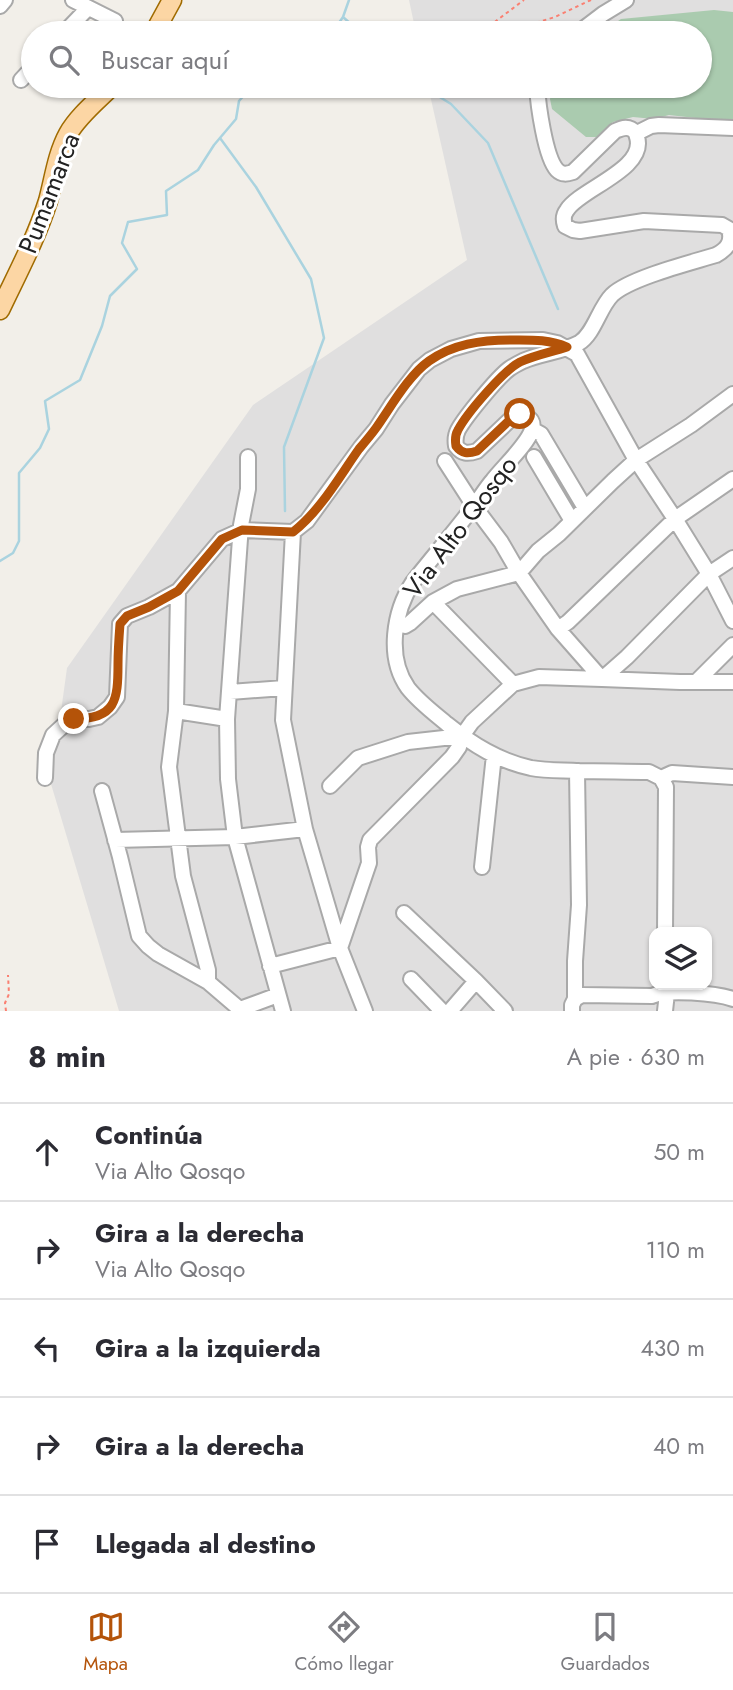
<!DOCTYPE html>
<html lang="es">
<meta charset="utf-8">
<style>
:root{--surface:#fff;--page:#f7f7f7;--text:#2b2b33;--muted:#7c7c81;--line:#e1e1e2;--accent:#b45309}
body{margin:0;font-family:Jost,sans-serif;background:var(--page);color:var(--text)}
.controls{position:absolute;right:21px;bottom:21px;display:grid;overflow:hidden;border-radius:14px;box-shadow:0 2px 5px #0004}
.controls button{width:63px;height:63px;display:grid;place-items:center;padding:0;border:0;border-bottom:2px solid var(--line);background:var(--surface);color:var(--text);font:35px sans-serif}
.stop{position:absolute;width:21px;height:21px;margin:-16px;border:5px solid #b45309;border-radius:50%;background:#fff}
.stop.end{background:#b45309;border-color:#fff;box-shadow:0 2px 7px #0008}
.list{margin:0;padding:0;list-style:none}
h2{display:flex;justify-content:space-between;align-items:center;height:91px;margin:0;padding:0 28px;font-size:30px}
h2 small{font-size:23px;font-weight:400;color:var(--muted)}
.list li{display:grid;grid-template-columns:46px 1fr auto;gap:21px;align-items:center;box-sizing:border-box;height:98px;padding:0 28px;border-top:2px solid var(--line)}
.list b{display:block;font-size:26px;white-space:nowrap}
.list p{margin:0;font-size:23px;white-space:nowrap;color:var(--muted)}
.list em{font-size:23px;font-style:normal;color:var(--muted)}
.icon{flex:none;width:38px;height:38px;fill:none;stroke:currentColor;stroke-width:2;stroke-linecap:round;stroke-linejoin:round}
.map{position:relative;flex:none;width:733px;height:1011px;overflow:hidden}
.search{position:absolute;background:var(--surface);box-shadow:0 2px 5px #0004;left:21px;right:21px;top:21px;height:77px;display:flex;align-items:center;gap:18px;box-sizing:border-box;padding:0 24px;border-radius:38px;color:var(--muted);font-size:26px}
.sheet{height:581px;background:var(--surface)}
nav{display:flex;justify-content:space-around;align-items:center;box-sizing:border-box;height:98px;border-top:2px solid var(--line);background:var(--surface);font-size:19px;color:var(--muted)}
nav a{display:grid;justify-items:center;gap:4px}
nav .on{color:var(--accent)}
.map>svg:first-child{display:block}
</style>
<div class="map">
<svg width="733" height="1011" viewBox="0 0 733 1011">
<rect width="100%" height="100%" fill="#f2efe9"/>
<path fill="#e0dfdf" fill-rule="evenodd" d="M409 0H733V1011H119L51 784 67 668 253 405 467 260 428 86H700V33H416ZM654 932H707V985H654Z"/>
<path fill="#aacbaf" d="M714 10 733 12V124L722 121 669 115 654 119 633 117 613 122 597 137H586L552 109 550 99 553 86H700V33H600L621 19Z"/>
<g fill="none" stroke-linecap="round" stroke-linejoin="round">
<path stroke="#aad3df" stroke-width="2.5" d="M343 17 361 33
M332 33 343 17 349 0
M286 86 304 89 308 86
M422 86 451 104 488 143 558 309
M220 138 256 187 311 279 324 338 284 447 285 511
M0 561 13 553 19 541V473L40 448 49 429 45 401 80 380 102 326 110 296 137 269 122 243 128 222 167 215 166 191 198 170 214 145 236 119 239 101 252 86"/>
<g stroke="#a9a9a9" stroke-width="18">
<path id="minor" d="M73 0 115 21
M0 6 5 0
M64 33 88 8
M578 33 603 14 626 0
M21 80 33 67
M537 86C538 104 545 157 557 170 562 175 567 174 573 172L615 131C620 129 625 126 631 129 635 131 636 133 637 137 647 169 580 189 567 210 563 215 563 220 565 226L573 230 580 231 644 221 722 225 729 229C733 242 727 249 716 255 690 263 630 278 612 295 599 308 594 334 579 343 562 352 541 353 523 361 519 363 513 366 509 369 497 378 465 417 458 430 455 436 455 440 456 446 462 454 468 454 477 451L515 415C524 414 535 418 532 429 529 443 502 468 493 480 486 488 480 498 474 506 454 532 433 557 413 582 394 611 386 657 408 688 419 702 434 713 447 724 473 745 499 761 531 768 547 771 564 770 579 771 603 771 626 772 649 772L661 778 666 787 665 932
M637 133 651 126 659 125 733 128
M532 429 541 434 585 508
M248 457V489L241 525 227 719 228 779 235 837 283 1011
M534 457 572 521
M445 461 474 506 501 542 519 573 558 629 602 679 680 682H696L733 645
M293 532 283 720 305 829 340 948 365 1011
M433 602 513 684
M397 623 405 626 410 623 433 602 457 589 519 573 538 551 559 534 613 481 636 460 691 425 733 394
M558 629 568 622 675 519 733 479
M696 682H733
M230 692 284 688
M176 711 169 767 183 876 208 970V982
M227 719 176 711 178 591 222 539 242 530 293 532 307 521 361 447 376 429 392 404 419 369 430 360 451 349 479 341 543 340 557 343 577 354 636 460 675 519 709 574 733 621
M45 778 46 753 53 735 66 723 74 719H89L98 717 110 707 117 697 120 624 127 616 149 607 178 591
M661 778 672 773 733 777
M330 786 358 758 408 742 462 736
M102 791 120 857 139 936 148 946 158 954 208 982 242 1011
M115 840 235 837 305 829
M482 867 494 755
M404 913 476 981 505 1011
M270 966 340 948 369 863 368 847 370 840 452 757 459 747 462 736 472 722 513 684 539 677 602 679 627 657 709 574 733 558
M411 979 442 1011
M575 999 582 995 652 996C667 989 716 993 733 999
M240 1009 278 995
M450 1011 476 981
M572 1011V1005L575 999V961L579 905 577 771
M665 1011 667 993"/>
</g>
<g stroke="#a06b00" stroke-width="21">
<path id="major" d="M154 33 172 0
M0 310C17 274 36 239 48 201 54 179 57 154 68 134 78 116 98 100 112 86"/>
</g>
<path stroke="#fa8072" stroke-width="2" stroke-dasharray="3.5 3.5" stroke-linecap="butt" d="M486 33 496 21 524 0
M518 33 535 23 555 17 591 0
M6 1011 5 1003 9 994 8 975"/>
<use href="#minor" stroke="#fff" stroke-width="14"/>
<use href="#major" stroke="#fcd6a4" stroke-width="18"/>
</g>
<g fill="none" stroke-linecap="round" stroke-linejoin="round">
<path stroke="#b45309" stroke-width="9" d="M74 719C116 719 118 700 118 664 118 650 119 637 120 624L127 616 149 607 178 591 222 539 242 530 293 532C321 510 339 477 359 449 365 442 371 435 376 428 391 407 408 376 429 361 453 344 481 340 510 340 530 340 549 339 567 347 552 352 535 355 520 362 504 370 467 413 458 430 455 435 455 440 456 446 462 454 468 454 477 451L515 415 520 414"/>
</g>
<g text-anchor="middle" dominant-baseline="central" stroke-width="6" stroke-linejoin="round" paint-order="stroke">
<g font-size="26" fill="#222" stroke="#fff">
<text transform="translate(49 193) rotate(-69)">Pumamarca</text>
<text transform="translate(460 527) rotate(-53)">Via Alto Qosqo</text>
</g>
</g>
</svg>
<div class="controls">
<button><svg class="icon" aria-label="layers" viewBox="0 0 24 24"><path d="M12 4l9 5-9 5-9-5zM3 14l9 5 9-5"/></svg></button>
</div>
<div class="stop" style="left:520px;top:414px"></div>
<div class="stop end" style="left:74px;top:719px"></div>
<div class="search"><svg class="icon" aria-label="search" viewBox="0 0 24 24"><circle cx="10" cy="10" r="6"/><path d="M15 15l6 6"/></svg>Buscar aquí</div>
</div>
<section class="sheet">
<h2>8 min<small>A pie · 630 m</small></h2>
<ul class="list">
<li><svg class="icon" aria-label="ahead" viewBox="0 0 24 24"><path d="M12 20V5M6 11l6-6 6 6"/></svg><div><b>Continúa</b><p>Via Alto Qosqo</p></div><em>50 m</em></li>
<li><svg class="icon" aria-label="right" viewBox="0 0 24 24"><path d="M7 20v-9h11M14 6l5 5-5 5"/></svg><div><b>Gira a la derecha</b><p>Via Alto Qosqo</p></div><em>110 m</em></li>
<li><svg class="icon" aria-label="left" viewBox="0 0 24 24"><path d="M17 20v-9H6M10 6l-5 5 5 5"/></svg><div><b>Gira a la izquierda</b></div><em>430 m</em></li>
<li><svg class="icon" aria-label="right" viewBox="0 0 24 24"><path d="M7 20v-9h11M14 6l5 5-5 5"/></svg><div><b>Gira a la derecha</b></div><em>40 m</em></li>
<li><svg class="icon" aria-label="arrive" viewBox="0 0 24 24"><path d="M6 21V4h12l-3 4 3 4H6"/></svg><div><b>Llegada al destino</b></div></li>
</ul>
</section>
<nav>
<a class="on"><svg class="icon" aria-label="map" viewBox="0 0 24 24"><path d="M3 6l6-2 6 2 6-2v14l-6 2-6-2-6 2zM9 4v14M15 6v14"/></svg>Mapa</a>
<a><svg class="icon" aria-label="directions" viewBox="0 0 24 24"><path d="M12 3l9 9-9 9-9-9zM9 14v-3h6M13 9l2 2-2 2"/></svg>Cómo llegar</a>
<a><svg class="icon" aria-label="saved" viewBox="0 0 24 24"><path d="M7 4h10v16l-5-4-5 4z"/></svg>Guardados</a>
</nav>
